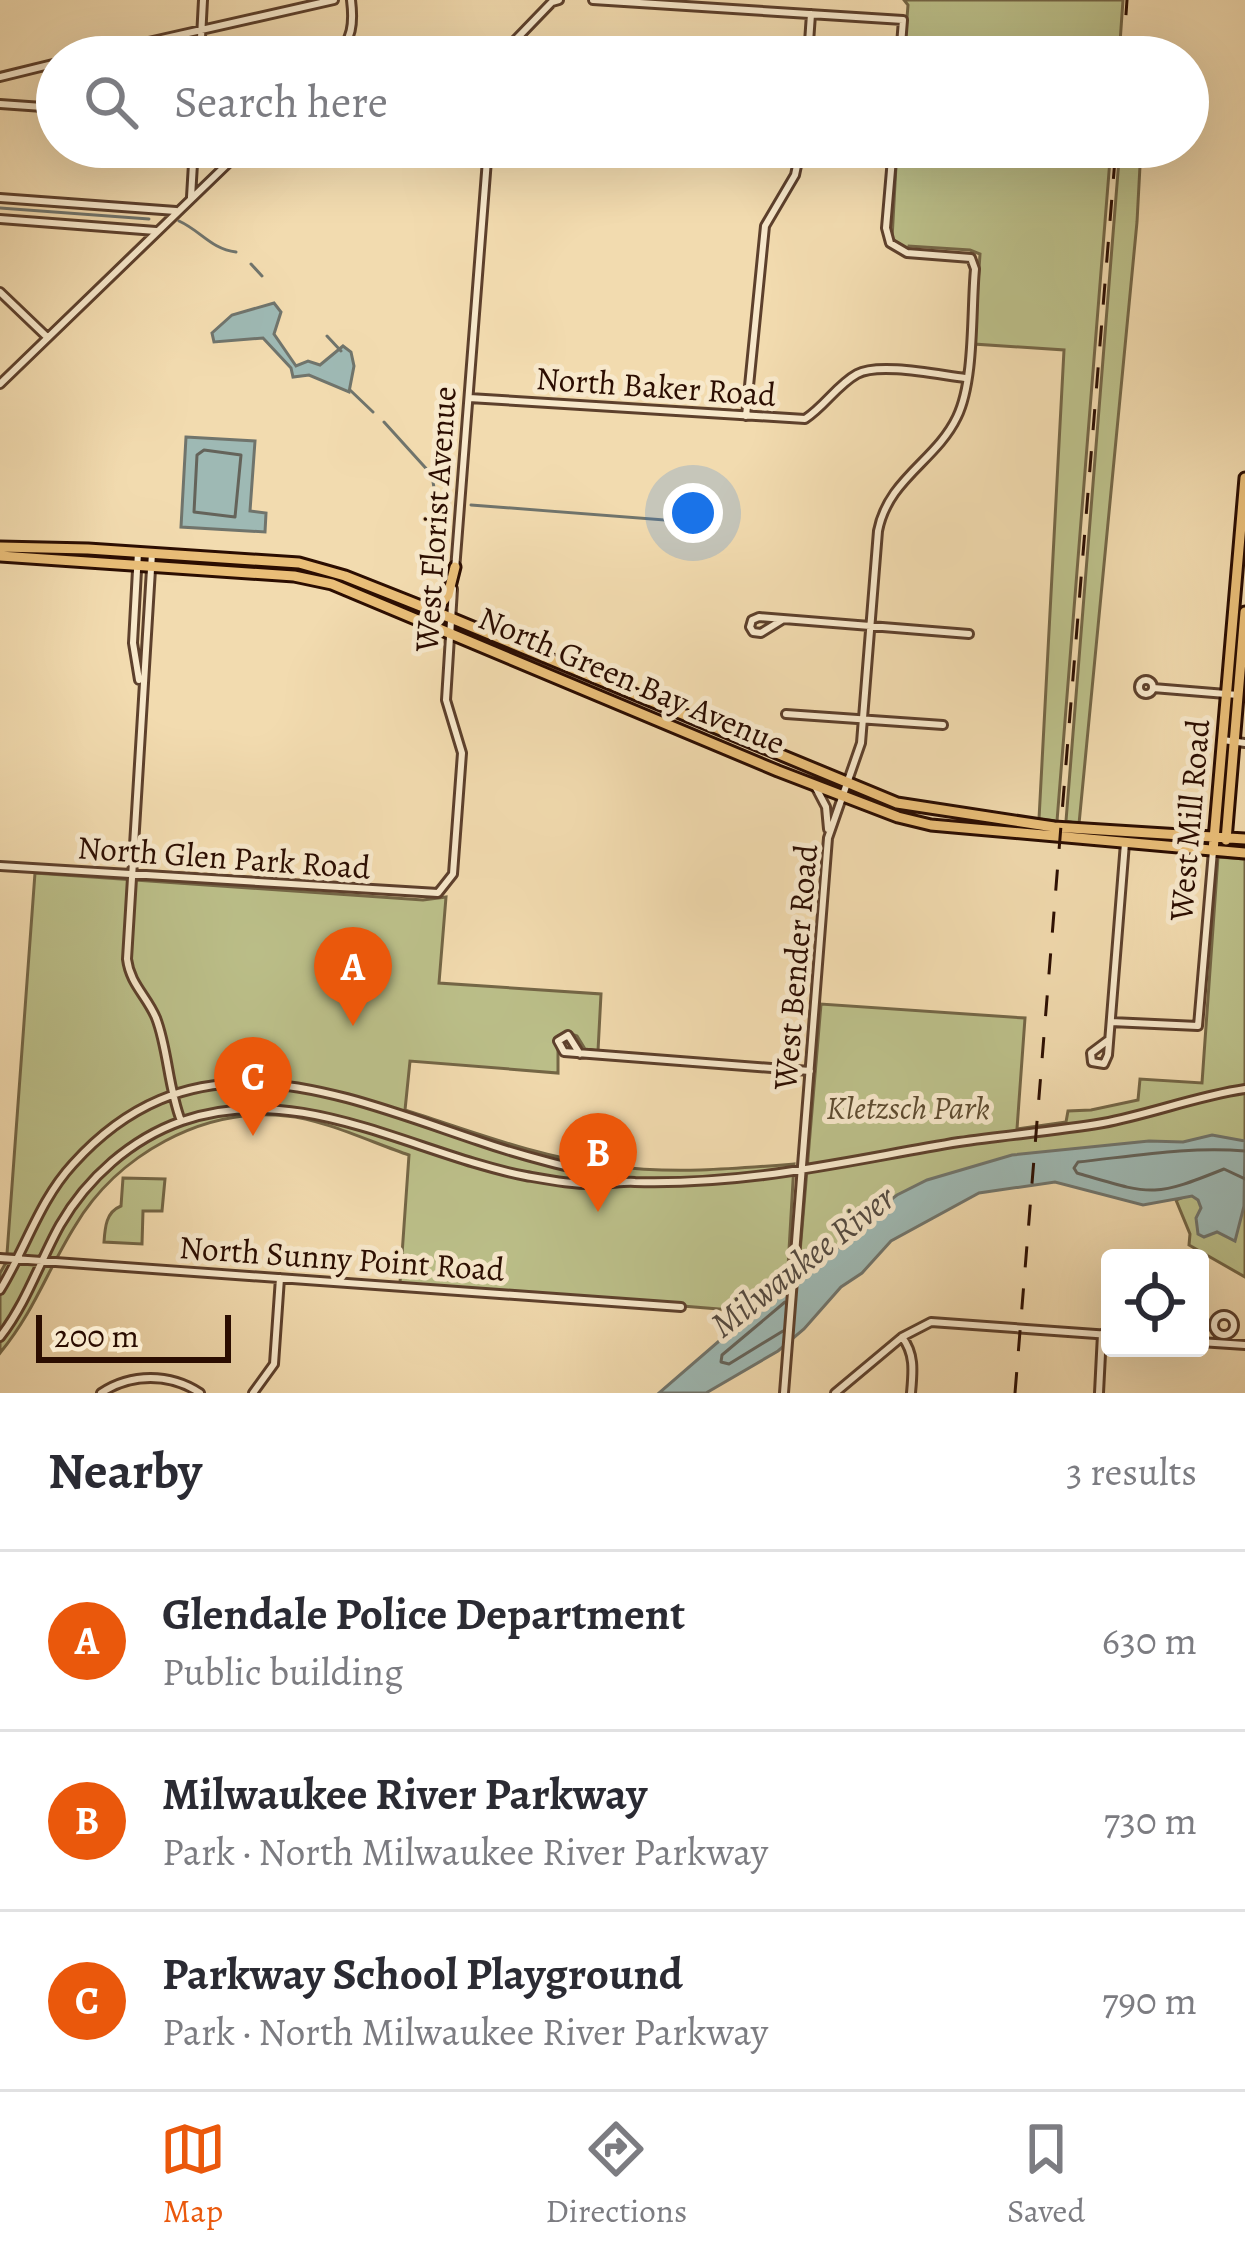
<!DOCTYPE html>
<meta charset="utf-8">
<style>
:root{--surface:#fff;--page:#f2f2f3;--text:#2b2b33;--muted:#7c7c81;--line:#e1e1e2;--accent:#ea580c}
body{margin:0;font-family:Alegreya,serif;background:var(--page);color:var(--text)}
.controls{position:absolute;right:36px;bottom:36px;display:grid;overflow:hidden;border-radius:12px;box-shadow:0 12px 48px #0002}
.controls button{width:108px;height:108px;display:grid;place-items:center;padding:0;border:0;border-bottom:3px solid var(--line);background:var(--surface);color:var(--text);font:60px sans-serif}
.scale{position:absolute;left:36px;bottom:30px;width:195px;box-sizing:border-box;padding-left:12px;border:6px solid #2b0d01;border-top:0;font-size:33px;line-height:42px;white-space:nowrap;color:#2b0d01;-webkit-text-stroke:9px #f7e8cb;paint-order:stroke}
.you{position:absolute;left:693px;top:513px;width:42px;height:42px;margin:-30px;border:9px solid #fff;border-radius:50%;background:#1a73e8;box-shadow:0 0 0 18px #1a73e833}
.badge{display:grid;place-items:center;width:78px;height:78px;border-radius:50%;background:var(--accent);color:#fff;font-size:39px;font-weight:700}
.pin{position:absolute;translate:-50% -99px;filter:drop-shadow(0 3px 6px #0008)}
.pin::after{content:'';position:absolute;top:63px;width:42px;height:36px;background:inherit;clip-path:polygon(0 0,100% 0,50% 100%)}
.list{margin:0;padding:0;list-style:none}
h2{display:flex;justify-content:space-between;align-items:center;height:156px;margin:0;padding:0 48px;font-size:51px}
h2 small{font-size:39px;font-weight:400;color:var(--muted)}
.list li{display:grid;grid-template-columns:78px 1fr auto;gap:36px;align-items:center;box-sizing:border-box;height:180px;padding:0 48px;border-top:3px solid var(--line)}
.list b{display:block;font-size:45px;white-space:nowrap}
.list p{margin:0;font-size:39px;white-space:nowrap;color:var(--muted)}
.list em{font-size:39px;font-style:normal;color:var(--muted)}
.icon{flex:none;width:66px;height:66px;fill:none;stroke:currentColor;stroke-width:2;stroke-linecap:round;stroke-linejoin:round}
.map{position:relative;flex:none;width:1245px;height:1393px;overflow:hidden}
.search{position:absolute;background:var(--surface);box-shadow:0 12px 48px #0002;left:36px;right:36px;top:36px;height:132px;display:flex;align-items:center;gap:30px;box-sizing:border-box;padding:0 42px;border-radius:66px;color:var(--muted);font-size:45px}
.sheet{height:696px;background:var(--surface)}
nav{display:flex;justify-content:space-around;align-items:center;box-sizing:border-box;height:168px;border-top:3px solid var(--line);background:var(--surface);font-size:33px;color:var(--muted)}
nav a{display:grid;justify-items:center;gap:6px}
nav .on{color:var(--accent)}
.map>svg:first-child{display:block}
</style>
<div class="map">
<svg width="1245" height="1393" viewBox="0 0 1245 1393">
<rect width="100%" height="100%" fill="#f2dbaf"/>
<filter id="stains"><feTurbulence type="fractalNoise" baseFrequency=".00167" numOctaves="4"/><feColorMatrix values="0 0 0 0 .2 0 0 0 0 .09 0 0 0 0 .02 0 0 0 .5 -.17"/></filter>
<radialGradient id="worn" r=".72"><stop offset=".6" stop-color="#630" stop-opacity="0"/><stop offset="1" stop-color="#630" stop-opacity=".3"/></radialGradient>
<path fill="#bcc08a" stroke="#746646" stroke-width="3" d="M904 0H1123L1119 57H904L908 5Z
M897 147H1111L1057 821 1039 819 1064 350 974 344 980 254 970 250 909 246 908 250 892 239Z
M1120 147H1141L1137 222 1079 824 1066 821Z
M1218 857 1245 859V1163L1007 1172 798 1276 821 1004 1025 1018 1017 1129 1066 1122 1068 1111 1091 1110 1138 1100 1140 1079 1202 1083Z
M35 873 423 900 446 897 439 983 601 994 598 1051 585 1049 577 1036 566 1032 558 1036V1073L410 1061 405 1110C471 1131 540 1158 610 1166 672 1174 732 1169 794 1164L787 1285 748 1316 743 1311 400 1283 409 1155C373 1143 323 1119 286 1116 203 1107 117 1155 75 1226 47 1271 35 1310 0 1353V1273L11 1254H7Z
M123 1178 165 1179 162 1211H143L142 1244 104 1242C105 1227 106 1212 121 1206Z
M1226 1180 1245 1187V1277L1189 1245 1190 1234 1176 1200Z"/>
<path fill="#9eb9b4" stroke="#70746c" stroke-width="3" d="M274 303 281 312 274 334 296 366 308 361 320 365 343 346 351 352 354 366 349 392 309 375 293 377 291 368 263 338 214 342 212 333 232 315Z
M186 437 255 441 250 511 266 513 265 532 181 527Z
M1212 1135 1245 1141 1244 1206 1235 1241 1217 1232 1204 1237 1198 1234 1196 1218 1201 1208 1198 1200 1192 1196 1143 1205 1055 1182 979 1193 891 1241 862 1273 841 1287 804 1329 778 1351 706 1393H659L748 1316 847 1241 867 1218 897 1195 927 1180 1012 1155 1149 1141 1183 1142Z"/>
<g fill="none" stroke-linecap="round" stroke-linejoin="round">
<path stroke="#64635a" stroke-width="3" d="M204 450 241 455 235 517 194 512 197 455Z
M1245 1151C1191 1146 1134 1156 1078 1162L1074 1168 1077 1173C1152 1195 1152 1198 1224 1169L1245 1179
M783 1331 729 1364 721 1362 722 1355 785 1302"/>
<path stroke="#70746c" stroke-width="3" d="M0 208 149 219
M179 221C201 231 211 249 236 252
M251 264 262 276
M327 336 341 351
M350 390 373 412
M384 422 432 475 436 501 449 503
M471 505 716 524"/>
<g stroke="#5d402c" stroke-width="12">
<path id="minor" d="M593 0 903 20 900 57
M82 57 334 0
M200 57 203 0
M336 57C352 39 354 24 351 0
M499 57 552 2 559 0
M808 57 811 14
M0 77 57 63
M0 104 57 108
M191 197 194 147
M0 198 176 211
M0 219 156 231
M0 292 47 337
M0 384 245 147
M469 398 805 419C825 406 837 385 857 374 879 362 939 375 965 378
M746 416 765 226 795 175 801 147
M138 552 133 643 139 680
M152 553 127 959C130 984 147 996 156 1018 168 1049 168 1087 181 1121
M455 570 488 147
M782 620 761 633 753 632 750 627 752 620 759 617 969 634
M1139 687a7 7 0 1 1 14 0a7 7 0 1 1-14 0Z
M1153 688 1238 695
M786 714 943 725
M1223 740 1245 743
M815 786 826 807 828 829
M0 866 438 893 453 874 462 753 446 700 453 589
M1111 1022 1198 1026 1213 851
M1107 1041 1091 1053 1092 1062 1104 1064 1108 1055 1125 843
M580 1054 568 1035 558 1041 564 1052 810 1071
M0 1258 681 1307
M0 1290C26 1248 39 1201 73 1164 195 1029 336 1093 479 1141 525 1157 572 1168 620 1179
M1214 1325a10 10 0 1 1 20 0a10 10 0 1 1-20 0Z
M0 1337C27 1302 39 1263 60 1225 87 1178 131 1139 182 1121 300 1080 413 1154 526 1176 549 1180 575 1185 599 1184 611 1184 623 1181 635 1182 752 1185 845 1161 959 1142 1007 1135 1056 1131 1103 1123 1151 1114 1197 1096 1245 1089
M902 1337C915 1354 913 1371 911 1393
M1200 1342 1245 1345
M101 1393C131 1373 170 1373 200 1393
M253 1393 274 1364 280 1278
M784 1393 828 838 861 743 878 531C888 479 936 461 957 417 975 380 971 311 975 269L971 258 907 253 890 243 886 228 893 147
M835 1393 902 1337 931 1322 1110 1335
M1099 1393 1102 1334"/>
</g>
<g stroke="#2b0d01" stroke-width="15">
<path id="major" d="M0 547 88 549 299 563 345 576 451 618 897 803 1054 827 1245 839
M0 556 294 576 332 584 778 771 898 817 931 825 1245 853
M435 611 448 595 455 567
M1226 840 1245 612
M1213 851 1245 478"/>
</g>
<use href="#minor" stroke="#f7e8cb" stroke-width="6"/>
<use href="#major" stroke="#e9be78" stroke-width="9"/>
<path stroke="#2b0d01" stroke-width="3" stroke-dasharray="21 21" stroke-linecap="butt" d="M1123 57 1127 0
M1015 1393 1116 147"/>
</g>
<g text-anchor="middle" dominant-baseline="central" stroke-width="10" stroke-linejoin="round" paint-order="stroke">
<g font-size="33" fill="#2b0d01" stroke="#f7e8cb">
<text transform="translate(656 386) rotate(4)">North Baker Road</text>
<text transform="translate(435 519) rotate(-86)">West Florist Avenue</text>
<text transform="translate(632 680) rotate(23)">North Green Bay Avenue</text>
<text transform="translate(1189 820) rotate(-85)">West Mill Road</text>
<text transform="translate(224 857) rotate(4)">North Glen Park Road</text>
<text transform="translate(795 967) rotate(-85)">West Bender Road</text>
<text transform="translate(342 1258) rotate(4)">North Sunny Point Road</text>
</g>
<g font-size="33" font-style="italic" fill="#5e4c31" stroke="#f7e8cb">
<text x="908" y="1107">Kletzsch Park</text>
</g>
<g font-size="36" font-style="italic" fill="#534940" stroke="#f7e8cb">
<text transform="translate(802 1261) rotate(-38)">Milwaukee River</text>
</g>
</g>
<rect width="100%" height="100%" filter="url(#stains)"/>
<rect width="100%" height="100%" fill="url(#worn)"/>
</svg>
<div class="controls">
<button><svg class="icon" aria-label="locate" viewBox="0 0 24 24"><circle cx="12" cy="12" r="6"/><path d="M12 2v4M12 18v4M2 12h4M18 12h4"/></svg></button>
</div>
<div class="scale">200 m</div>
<div class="you"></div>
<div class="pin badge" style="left:353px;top:1026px">A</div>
<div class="pin badge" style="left:598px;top:1212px">B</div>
<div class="pin badge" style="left:253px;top:1136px">C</div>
<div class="search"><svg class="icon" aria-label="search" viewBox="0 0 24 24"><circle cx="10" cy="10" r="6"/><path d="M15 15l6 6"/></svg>Search here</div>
</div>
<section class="sheet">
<h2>Nearby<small>3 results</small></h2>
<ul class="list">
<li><span class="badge">A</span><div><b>Glendale Police Department</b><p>Public building</p></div><em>630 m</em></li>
<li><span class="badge">B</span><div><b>Milwaukee River Parkway</b><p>Park · North Milwaukee River Parkway</p></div><em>730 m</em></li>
<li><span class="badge">C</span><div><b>Parkway School Playground</b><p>Park · North Milwaukee River Parkway</p></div><em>790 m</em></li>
</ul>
</section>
<nav>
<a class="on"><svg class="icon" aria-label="map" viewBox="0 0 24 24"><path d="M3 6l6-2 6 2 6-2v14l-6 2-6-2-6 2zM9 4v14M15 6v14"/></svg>Map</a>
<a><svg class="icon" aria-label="directions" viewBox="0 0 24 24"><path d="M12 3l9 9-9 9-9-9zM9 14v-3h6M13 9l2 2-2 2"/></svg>Directions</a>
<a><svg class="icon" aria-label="saved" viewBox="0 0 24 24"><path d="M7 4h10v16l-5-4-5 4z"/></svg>Saved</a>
</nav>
